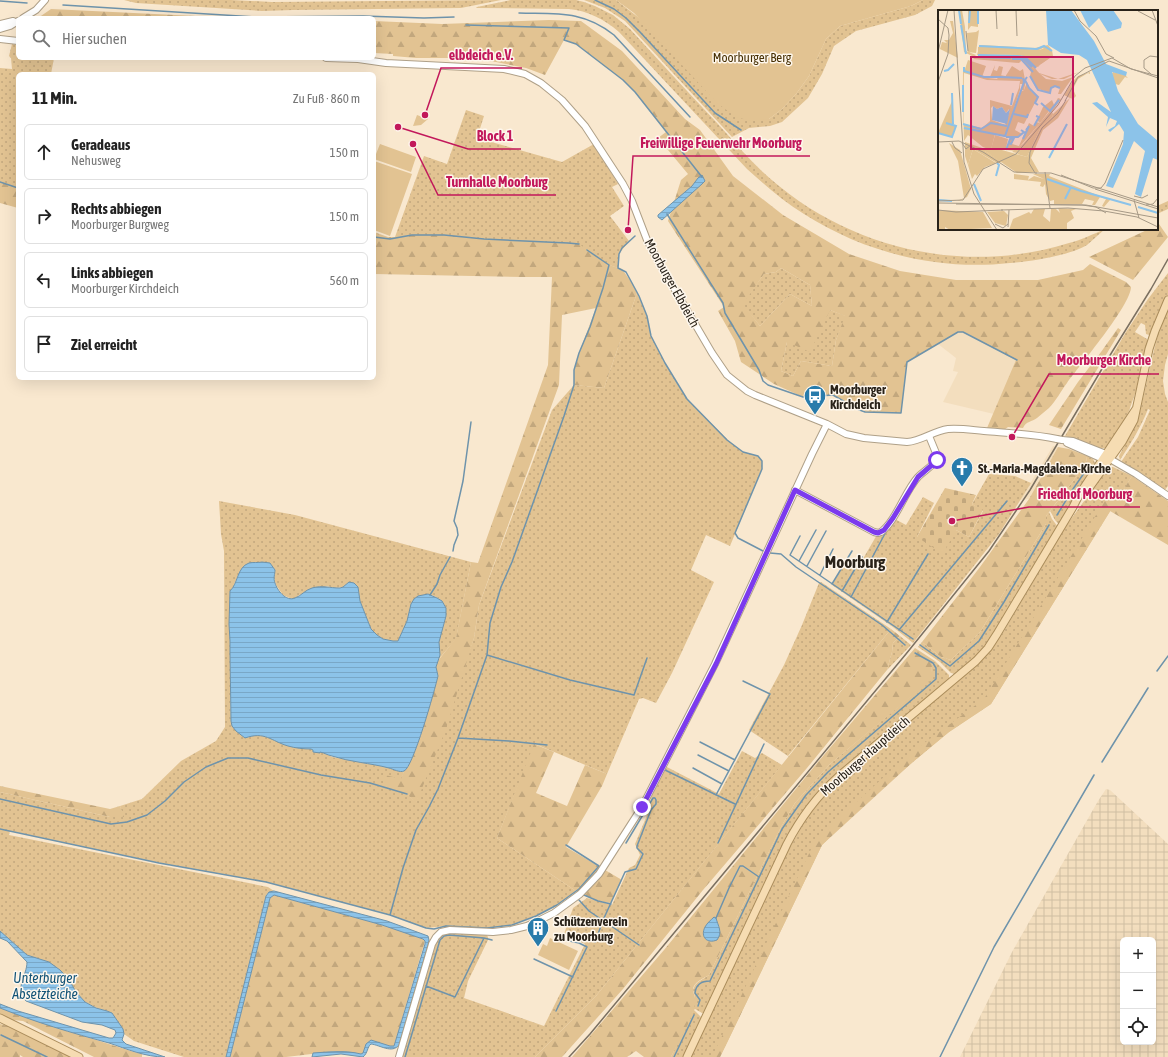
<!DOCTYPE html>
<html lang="de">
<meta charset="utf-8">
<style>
:root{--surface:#fff;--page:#f2f2f2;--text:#222;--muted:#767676;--line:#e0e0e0}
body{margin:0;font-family:"Asap Condensed",sans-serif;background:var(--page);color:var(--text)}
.controls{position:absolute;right:12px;bottom:12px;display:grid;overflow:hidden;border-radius:6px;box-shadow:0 4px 16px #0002}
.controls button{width:36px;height:36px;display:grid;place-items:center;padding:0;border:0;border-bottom:1px solid var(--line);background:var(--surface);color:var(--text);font:20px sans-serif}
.stop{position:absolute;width:12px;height:12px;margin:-9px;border:3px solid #7c3aed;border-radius:50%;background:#fff}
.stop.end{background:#7c3aed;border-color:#fff;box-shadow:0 1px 4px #0008}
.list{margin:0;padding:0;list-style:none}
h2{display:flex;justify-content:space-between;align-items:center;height:52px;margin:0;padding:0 16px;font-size:17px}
h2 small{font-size:13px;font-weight:400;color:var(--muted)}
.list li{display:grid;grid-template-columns:26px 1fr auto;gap:12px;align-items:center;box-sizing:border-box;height:56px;margin:0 8px 8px;padding:0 8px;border:1px solid var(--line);border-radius:6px}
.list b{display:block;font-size:15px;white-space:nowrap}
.list p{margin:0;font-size:13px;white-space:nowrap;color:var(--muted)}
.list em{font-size:13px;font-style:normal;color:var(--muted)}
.icon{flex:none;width:22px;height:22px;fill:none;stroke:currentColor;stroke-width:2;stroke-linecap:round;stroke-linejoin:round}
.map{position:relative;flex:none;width:1168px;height:1057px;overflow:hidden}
.search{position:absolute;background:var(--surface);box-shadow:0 4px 16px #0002;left:16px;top:16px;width:360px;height:44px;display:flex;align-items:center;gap:10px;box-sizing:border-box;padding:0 14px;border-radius:6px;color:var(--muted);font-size:15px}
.panel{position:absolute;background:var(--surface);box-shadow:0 4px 16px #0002;left:16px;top:72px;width:360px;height:308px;border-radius:6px}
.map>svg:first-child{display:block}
</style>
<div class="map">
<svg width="1168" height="1057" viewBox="0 0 1168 1057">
<defs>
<pattern id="industrial-grid" width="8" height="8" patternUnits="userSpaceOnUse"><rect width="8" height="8" fill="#f3debe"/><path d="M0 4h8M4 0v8" fill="none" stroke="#d0bea3"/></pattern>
<pattern id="grass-dots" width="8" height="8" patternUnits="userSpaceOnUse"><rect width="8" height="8" fill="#e2c392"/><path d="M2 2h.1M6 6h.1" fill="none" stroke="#c2a77d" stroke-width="1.8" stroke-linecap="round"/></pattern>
<pattern id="forest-firs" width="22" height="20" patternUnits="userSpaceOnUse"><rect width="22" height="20" fill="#e2c392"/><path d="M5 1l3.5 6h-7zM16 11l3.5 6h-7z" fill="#c2a77d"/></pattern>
<pattern id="cemetery-stones" width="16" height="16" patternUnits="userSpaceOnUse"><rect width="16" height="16" fill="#e2c392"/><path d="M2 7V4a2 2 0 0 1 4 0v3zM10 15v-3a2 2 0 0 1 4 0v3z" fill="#c2a77d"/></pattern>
<pattern id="water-rules" width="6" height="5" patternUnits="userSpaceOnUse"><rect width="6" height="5" fill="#8cc3e9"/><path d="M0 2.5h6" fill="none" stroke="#79a7c7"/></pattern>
</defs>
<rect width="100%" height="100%" fill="#f9e8cf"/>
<path fill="#f3debe" d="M958 332H963L1017 360 994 414 943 402 958 372 953 371 956 358 938 344Z
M1053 446 1058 447 1029 499 1020 500Z"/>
<path fill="url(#industrial-grid)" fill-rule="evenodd" d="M1106 789 1110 790 1168 844V1057H960L1012 952 1098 801ZM1123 940H1153V1042H1123Z"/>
<path fill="url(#grass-dots)" d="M124 0H231L272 2 501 0 461 8 293 10 262 11 136 3Z
M511 0H576L584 2 595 6 613 15 630 29C659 61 688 92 718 124 737 145 756 168 779 186 860 252 970 274 1069 243 1082 240 1093 234 1105 229 1099 234 1093 240 1087 245 1072 255 1028 262 1010 263 938 271 865 253 804 214 783 201 765 185 747 169L619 32C604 19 588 11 569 9L476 8 477 7Z
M584 0H616L769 119 782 109 796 94 809 76 826 39 840 26 911 6 923 0H935L932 6 915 15 856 31 834 46 822 74 808 98 782 122 770 126 749 128 732 137 625 21 605 8Z
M12 44 18 45V58H54L51 74H18V202L0 196V68L12 69 11 58 9 56Z
M466 110 484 116 477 138 562 162 594 144 618 184 612 187 624 206 610 216 629 241 619 254 618 268 609 265 579 245 568 243 484 239 444 235H412L390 239 374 237V232L388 237H395L424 156 447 164Z
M1168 201V209L1157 214V206Z
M781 268 810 285 812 306 790 294 760 326 742 304 764 274 776 272Z
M1168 273V295L1152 331 1149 335 1146 334 1145 325 1141 323 1135 332 1147 339 1148 344 1139 382 1129 411 1123 422 1106 448H1099L1065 436 1126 332 1148 299Z
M637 293 647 316 651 336 665 363 687 399 728 440 743 452 758 456 762 461V469L730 546 706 535 691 570 714 582 672 673 656 703 643 698 639 699 607 774 535 744 497 838 576 891 557 905 536 916 512 925 487 928 446 926 426 928 390 915 266 882 159 863 10 831 9 835 268 887 274 891 267 894 266 896 226 1057H184L134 1041 124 1034 122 1028 112 1013 107 1011 97 1008 85 1002 76 992 68 978 60 970 56 967 27 955 0 931V792L110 817H123L120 806 142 799 181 761 216 741 225 727 224 551 221 534 219 501 295 515 471 562 456 639 438 660C440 653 438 648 439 641 443 620 457 602 428 594L410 613 407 621 398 641H393L383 639 377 635 371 629 360 601 358 587 349 582 343 587 334 588 327 586 299 595 295 599H292L283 595 276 585 274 578 275 570 270 563C252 561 243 562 236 580 234 584 234 587 230 591L229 624 230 641V692L231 721 236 731 244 737 247 738C261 729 276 743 289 746 296 748 303 749 311 749L313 750V752H323L332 757 391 768 402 772 404 771C399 785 405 793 416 802L474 638 479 605 552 410 574 385 604 388Z
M1168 309V354L1165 365 1163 381 1165 394 1168 402V486L1164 491 1121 462 1138 437 1150 410 1148 409C1141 427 1131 443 1120 460L1119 456 1134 428 1139 416 1154 350 1158 335Z
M830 310 846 316 836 340 832 366 801 361 793 376 781 371 787 342Z
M1087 456 1093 459 1096 465 1060 524C1055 523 1053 515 1050 511L1086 464Z
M1111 467H1113L1132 476 991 704 949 732 865 802 822 845 720 1057H691L790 847 807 818 826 794 837 783 892 737 904 730 902 728 975 667 993 647 1004 631 1066 526 1108 468Z
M989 474 1015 476 1031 483 999 534 913 643 893 627 832 585 848 558 860 564 878 533 893 518 906 525 923 497 934 503 917 537 956 530 969 537 983 511 972 504Z
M1049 512 1052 519 1058 527 992 639 979 654 955 674 951 673 940 662 918 647 922 642 941 657 951 660 980 632 1046 524V516Z
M821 582 891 629 788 756 749 730 784 665 802 625 819 583Z
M900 636 911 645 887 670 892 652 893 643Z
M935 661 949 675V679L815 797 748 921 714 991 704 1013H702L695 1009 694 1010 702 1018 684 1057H671L692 1013 695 997 693 990 695 985 698 982 709 975 781 827 795 803 830 764 930 680 932 665Z
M742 751 755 758 762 753 782 765 596 996 535 1057H401L434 945C436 942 438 937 441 935 450 929 475 934 486 934L488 937V940L468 981 464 998 544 1026 585 944 564 934 573 908 587 898 612 905 629 868 635 865 640 855 635 844 650 808 652 791 665 766 719 794Z"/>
<path fill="url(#forest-firs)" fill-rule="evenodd" d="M51 9 237 18H38Z
M549 20 581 21 622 51 685 119 700 130 733 176 783 215 849 254 900 271 956 280H1038L1083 270 1090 264 1126 282 1131 287C1131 305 1079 366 1067 383 1061 391 1056 401 1049 408 1045 411 1041 415 1037 418 1032 422 1026 421 1023 428L1008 427 1004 430 987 428 1016 360 963 332H958L907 362 901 413 865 412 857 409 833 395 803 397 774 384 741 362 735 341 718 311 724 307 668 221 681 180 688 174 658 138 666 132 635 92 623 80 576 44 564 40 545 75 526 68 496 62 461 58H416L393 56V54L374 53V21L442 24ZM781 268 810 285 812 306 790 294 760 326 743 304 764 274 776 272ZM830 310 845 316 836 340 832 366 801 361 793 376 781 371 787 342 810 352Z
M0 182 18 188V208L0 203Z
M1159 224 1168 237 1133 280 1089 257 1149 229H1157V225Z
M374 233 390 239 412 235H444L484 239 568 243 579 244 609 265 622 269 632 283 637 293 604 388 574 385V370L579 353 596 308 562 315 559 385 479 605 474 638 446 729 416 803 407 794 382 787 385 775 401 779 404 771 408 767 421 734 438 676 436 667 437 662 456 638 471 562 478 563 548 365 552 277H522L374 274Z
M1118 328 1121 330 1061 429 1049 425 1078 382 1101 352Z
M1058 447 1069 449 1087 456 1086 464 1046 516V524L980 632 951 660 941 657 922 642 980 567 1029 499Z
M1132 476 1168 501V545L1110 511 991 704 949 732 915 760 822 845 727 1043 720 1057H712L816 839 908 755 984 699 1107 497 1118 498Z
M891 629 900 636 893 643 892 652 887 670 807 768 703 890 623 989 562 1057H535L596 996Z
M915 648 935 661 932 665 931 680 830 764 795 803 781 827 709 975C704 978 697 981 694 986 691 992 697 997 695 1004 693 1018 678 1043 671 1057H644L636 1051 627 1057H572L664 950 818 762Z
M534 744 554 752 536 793 567 806 585 765 607 774 602 786 566 847 622 880 611 903 598 901 576 891 497 838Z
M0 786 110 809 120 806 124 817H110L0 792Z
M274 895 382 925 423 939 425 941 394 1046H390L371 1041 366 1044 363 1053 361 1054 337 1051 286 1057H230L270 898Z
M0 1008 24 1017 134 1052 142 1054V1057H94L23 1021 13 1020 0 1014Z
M0 1024 8 1026 74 1057H23L20 1055V1057H0Z"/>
<path fill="url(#cemetery-stones)" d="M945 488 976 495 972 504 983 510 969 537 956 530 943 554 917 537Z"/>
<path fill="#e2c392" d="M616 0H923L911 6 840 26 826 39 809 76 796 94 782 109 769 119 751 121 736 117 717 103 634 13Z
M417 115 428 119 421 125 413 126Z
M380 144 416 157 411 172 374 159Z
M374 161 412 174 390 236 374 230Z
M550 938 578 951 569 970 538 955 543 944 547 946Z"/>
<path fill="url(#water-rules)" stroke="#6e93ab" d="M702 175 705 181 702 184 662 220 658 217V215L692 186 698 178Z
M262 562 270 563 275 570C275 574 273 578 275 583 277 590 286 602 295 598 301 596 305 590 312 588 323 585 329 588 340 588L343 587 349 582 354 583 358 587 360 601 371 629 377 635 383 639 393 641H398L407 621 411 604 414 599 418 596 428 594 437 598 442 601 446 608V616L439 642 440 655 436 667 438 676C435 689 413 768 404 771 400 773 393 769 389 768 370 763 350 762 332 756 327 755 325 753 320 752V753L313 752V750L311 749C303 749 295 748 288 746 271 741 265 731 245 738L236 731 232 726 231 721 230 652V641L229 624 230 591C238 584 237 567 249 563 253 562 258 563 262 562Z
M274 891 387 921 428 936 429 940 428 945 399 1045C392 1054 380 1045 371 1044 367 1047 368 1053 363 1057L341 1054 312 1057 313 1053C329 1052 345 1050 361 1054L363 1053 366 1044 371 1040 390 1046H394L425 944V941L423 939 382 925 274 895 270 898 230 1057H226L266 896 269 892Z
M714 917 716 918C718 926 723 932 717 940 707 944 700 937 705 927 707 923 711 920 714 917Z
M0 931 27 955 49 962 60 970 68 978 76 992 85 1002 96 1008 107 1011 112 1013 123 1029 124 1034 122 1040 126 1044 165 1057C145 1057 127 1049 109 1043 72 1033 35 1022 0 1008V1004L18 1011 109 1038H113L116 1033 115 1030 102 1025 82 1022 26 1001C14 987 27 976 27 962L7 941 0 938Z"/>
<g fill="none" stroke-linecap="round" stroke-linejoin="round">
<path stroke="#6e93ab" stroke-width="1.5" d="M595 0 614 9 626 18 640 32 715 113 741 130
M0 1 27 3
M63 5 258 17 363 16 424 18 454 17
M519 13C556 14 583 10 614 35L690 117
M466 25 569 28 564 40 576 44 623 80 635 92 702 177
M0 182 18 188
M667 214 723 303 725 313 759 370 763 381 768 385 803 397 833 395 857 409 865 412 901 413 907 362 958 332H963L1017 360
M635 236 622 248 619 254 618 268 626 272 632 283 639 296 647 316 651 336 665 363 687 399 727 440 743 452 758 456 762 461V469L735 533 738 538 763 551
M374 237 390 239 412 235H444L484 239 568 243 579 244
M1057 515 1073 489 1089 466
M800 536 790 555 913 639
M453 551 454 545 458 535 457 528 454 521 463 481 471 422
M770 553 781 554 796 567 882 625 905 645
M799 561 816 530
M807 566 826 531
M820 575 833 549
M832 584 852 551
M842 591 862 557
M430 595 437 584 440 575 450 557
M851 597 888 528
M887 622 928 554
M899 630 1007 501
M920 645 950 666 979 641 1004 602 1049 525
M487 655 570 680 634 695 647 658
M1157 671 1168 656
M458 738 509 741 547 745
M700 742 735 760
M698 755 729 771
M1102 762 1148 688
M693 768 722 784
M665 770 735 804
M716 795 770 694 743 681
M0 799 111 824 127 822 147 815 165 801 184 782 206 767 228 758H248L321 775 370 783 407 794
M0 829 159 863 266 882 390 915 403 868 416 830 429 807 438 789 458 738 487 655 490 623 501 587 512 562 564 416 574 385V370L579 353 590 327 603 288 609 265 587 250
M718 843 764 744
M584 895 598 901 611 904
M579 900 589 911 639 945
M390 915 426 928 434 929 446 926 487 928 512 925 536 916 557 905 579 889 599 866 566 845
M716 918 729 888 740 866H743L759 877
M484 938 492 940
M595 942 604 918 625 872 636 869 643 854 637 848V846L651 810 656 804V800L655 798H653L626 843
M534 959 573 977
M698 1006 700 1000 695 993C696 984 702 981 710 981L782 829 806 795 828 772 936 679V668L933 663 915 653
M556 1011 587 947 579 943 560 939
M1 1035 47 1057
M405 1057 440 940 444 936 449 935 484 938 455 997 426 986
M674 1057 694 1015
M940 1057 994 947 1094 775"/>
<g stroke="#afa088" stroke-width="8">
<path id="minor" d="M23 18 36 10 45 0
M0 24 13 21
M0 29 10 26 18 21
M0 39 18 41
M326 58 358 59 386 63 426 65 504 69 525 74 541 83 562 100 585 126 623 184 632 201 647 240 661 266 712 353 727 375 747 391 755 395 827 424 846 434 864 438 907 442C922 441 933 431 948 429 960 428 972 430 984 431 1008 433 1034 434 1057 439
M1062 440 1073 441 1106 454
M1067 443 1103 459
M1110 459 1136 474 1168 496
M795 490 874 532 878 533 881 532C896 521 905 491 918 477 924 471 931 467 937 460L936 453 929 436
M399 1057 432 944 436 937 441 932 450 930 493 932 511 930 527 926 540 920 554 913 580 894 599 874 642 807 715 664 812 454 827 424"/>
</g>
<g stroke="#aa8c5b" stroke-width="9">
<path id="major" d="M1089 488 1122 442 1134 420 1149 349 1155 331 1168 300
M0 1018 79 1057
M687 1057 787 844C800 819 817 796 838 777L976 661 988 648 997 634 1073 507 1079 495 1136 409"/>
</g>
<use href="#minor" stroke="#fff" stroke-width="6"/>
<use href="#major" stroke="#f6dcb2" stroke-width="7"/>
<path stroke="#7b7061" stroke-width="1.5" d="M569 1057 590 1034 906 654 989 551 1030 490 1112 352 1151 289 1168 259"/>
<g stroke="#afa088" stroke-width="8" stroke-linecap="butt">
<path id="minor-bridge" d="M1057 439 1062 440"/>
</g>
<use href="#minor-bridge" stroke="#fff" stroke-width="6"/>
</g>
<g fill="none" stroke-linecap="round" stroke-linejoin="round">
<path stroke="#7c3aed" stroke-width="5" d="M642 807 716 664 795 490 874 532 878 533 884 530 893 518 918 477 933 464 937 460"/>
</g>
<defs>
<g id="bus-pin" transform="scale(1.15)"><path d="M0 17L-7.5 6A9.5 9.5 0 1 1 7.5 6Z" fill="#287bab" stroke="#fef7ed"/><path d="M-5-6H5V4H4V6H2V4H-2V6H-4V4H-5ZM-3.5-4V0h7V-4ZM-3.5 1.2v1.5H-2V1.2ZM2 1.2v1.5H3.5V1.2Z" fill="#fff"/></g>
<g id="church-pin" transform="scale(1.15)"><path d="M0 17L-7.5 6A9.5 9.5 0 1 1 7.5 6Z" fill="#287bab" stroke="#fef7ed"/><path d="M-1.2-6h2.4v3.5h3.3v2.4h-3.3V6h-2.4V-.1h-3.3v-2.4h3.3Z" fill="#fff"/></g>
<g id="building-pin" transform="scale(1.15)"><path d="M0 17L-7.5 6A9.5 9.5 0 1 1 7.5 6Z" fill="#287bab" stroke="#fef7ed"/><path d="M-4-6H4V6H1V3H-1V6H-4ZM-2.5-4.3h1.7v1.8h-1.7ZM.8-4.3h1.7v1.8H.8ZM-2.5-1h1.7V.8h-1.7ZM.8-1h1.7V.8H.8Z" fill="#fff"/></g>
</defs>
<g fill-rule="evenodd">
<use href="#bus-pin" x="815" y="396"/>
<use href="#church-pin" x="962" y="468"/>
<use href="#building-pin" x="538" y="928"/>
</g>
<g text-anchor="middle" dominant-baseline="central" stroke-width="3" stroke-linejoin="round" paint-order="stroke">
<g font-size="13" fill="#473004" stroke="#fef7ed">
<text x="752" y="57">Moorburger Berg</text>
</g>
<g font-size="13" fill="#292219" stroke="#fef7ed">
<text transform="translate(672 283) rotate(61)">Moorburger Elbdeich</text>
<text transform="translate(865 756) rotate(-41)">Moorburger Hauptdeich</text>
</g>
<g font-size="13" font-weight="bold" fill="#292219" stroke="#fef7ed" text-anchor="start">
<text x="830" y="389">Moorburger<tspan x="830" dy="15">Kirchdeich</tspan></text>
<text x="978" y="468">St.-Maria-Magdalena-Kirche</text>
<text x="554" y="921">Schützenverein<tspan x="554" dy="15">zu Moorburg</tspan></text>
</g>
<g font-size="14" font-style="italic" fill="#125377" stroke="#fef7ed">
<text x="45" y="978">Unterburger<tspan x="45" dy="16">Absetzteiche</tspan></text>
</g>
<g font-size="17" font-weight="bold" fill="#292219" stroke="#fef7ed">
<text x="855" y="562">Moorburg</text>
</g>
</g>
<g transform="translate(938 10)">
<rect width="220" height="220" fill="#f9e8cf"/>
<path d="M21 0H24L27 17 28 41 38 45 36 47 26 42ZM30 0H40V17L33 16 30 20ZM12 11H15L20 48 2 39 4 32 9 33 6 30H11L15 23ZM41 20 38 43 30 42 29 23 38 22ZM42 35 97 38 110 35 114 40 115 46 97 58 101 63 120 69 141 62 126 69H114L102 64 84 48 39 45ZM45 36 101 40 105 38 113 47 107 49 100 57 83 45 40 44ZM30 50 48 56 44 67 26 62ZM57 55 56 60 59 61 61 56 65 57 63 66 67 67 74 56 82 61 85 59 87 70 52 67ZM24 61 26 114 44 118 52 111V90L74 96 72 104 71 99 68 103 64 97 59 99 55 96 53 98 54 110 70 116 82 82 86 80 89 72 93 81 100 87 86 114 80 112 77 120 84 124 76 128 74 134 81 136 91 113 96 116 98 112 102 113 78 141 68 140 72 128 57 124 53 140 45 137 30 125 26 131ZM152 62V64L150 63 140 69 135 79 138 86 135 89 132 88 120 108 105 120 93 148 101 162 79 163 47 141V139L64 140 89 147 103 117 115 106 113 103 111 105V101L102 113 99 110 105 97 114 90 116 95 120 88 123 89 114 102 115 104 132 88 126 85 135 71 140 66ZM175 62 187 65 190 68 187 67 181 75 177 74 173 65ZM14 91 15 115 18 116 14 127 0 123ZM35 139 58 153 47 157 39 166 37 164 34 169 30 155ZM76 164 91 166 90 170 96 166 106 169 95 164H112L111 166 172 190 166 197 164 196 168 189 162 187 157 195H154L156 191 147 189 144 194H116V190L112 191 108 184 107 174 105 177 102 176 103 172 76 169Z" fill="#e2c392" fill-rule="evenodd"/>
<path d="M38 47 84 48 108 69 124 71 135 67 123 84H120L122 78 117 76 113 78 112 83 109 82 98 78 92 66 93 62 84 50 81 53 35 49ZM25 61 50 68 59 69 62 65 88 70 86 80H83L85 74H82V80L70 117 67 114 81 78 82 71 49 70 26 63V114L43 118 26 114ZM111 102V105L113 103 115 106 103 117 89 147 79 144 83 138 79 143 74 142 85 134ZM57 125 70 129 68 138 53 139ZM27 132 47 139V141L64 152 59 153 35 139 30 155 27 146ZM11 133 22 140 33 179 29 187 21 191H0V189L19 191 26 188 20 151ZM0 200 45 202 54 218 12 220 7 217V220H0ZM66 201 70 205 68 216 57 213 49 202Z" fill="#e2c392"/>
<path d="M45 36 101 40 107 38 113 42 114 46 99 57 83 45 40 44V37ZM120 198 138 199 133 201 136 208 129 213V220H71L75 209 91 202 93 204 96 199H107L105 206 112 212 113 199H118L122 203Z" fill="#e2c392"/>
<path d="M108 0H133L156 31 168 54 189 62 188 66 174 62 180 81 200 114 220 131V150L215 148 203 187 197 184 207 141 196 131 175 178 168 176 185 134 186 122 181 114 172 122 170 120 177 116 179 111 172 108 168 117 170 107 154 93 159 92 173 102 149 50 141 45 123 43 110 35ZM142 0H175L184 13 183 18 170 22 161 8 151 18ZM55 96 59 99 64 97 68 103 72 99 69 114 54 110Z" fill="#8cc3e9"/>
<path fill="none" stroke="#8cc3e9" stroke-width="2" d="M21 0 23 14M31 13 32 0M40 14V0M23 15 28 44M41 36 99 39 106 36 114 41M40 45 79 46M79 46 87 47 98 58M39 47 73 48M79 48 86 49 94 57M74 49H83L95 62M26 57V61L46 67H62M6 61 10 60 16 54M92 66 100 80 112 83 113 78 117 76 122 78M62 67 84 68M89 67 87 70 91 78 100 87 97 93 100 95M25 75V102M14 83 15 114M103 93 113 102M73 95 75 83M112 101 121 90M76 104 89 107 90 104M25 114 43 119 53 113 69 116M96 116 101 107 98 106M26 118 67 126 86 72 85 68M0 123 14 127 18 116 8 113M68 127H80L86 122 83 120M85 129 91 116 88 120M68 140 72 129 76 128 73 134 71 133M111 148 129 114M58 166 61 155 59 153M109 169 143 181M36 174 43 191M143 181 193 195M127 189 133 177M0 190 14 191M200 197 220 203"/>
<path fill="none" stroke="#a69986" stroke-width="1" d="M16 0 26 152 36 184 59 220M58 0 59 19M78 0 79 26M136 0 142 11 158 26 168 44 176 48M214 0 220 16M200 1 217 10M28 21 30 41M0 42 10 0M213 64 206 58V50L212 46 220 47M0 72 10 44 11 25 10 18 0 9M127 91 140 67 171 51 220 68M0 132 21 131 45 142 76 162 99 163M14 132 17 138 24 143M24 133 28 139 33 135M107 162 112 198M97 163H113L220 197M97 163 91 153 92 142 104 118 120 103 128 90M123 165 155 178H163L167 173 185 130M157 179 220 199M196 186 204 188 210 185M196 190 201 208M0 191 25 190 45 159 78 144 120 95 137 66 147 58 174 48 193 59 220 66M0 193 144 195 158 197 168 203M18 194 148 195 220 208M208 195 215 194 220 188M0 200 18 202 65 200M63 200 130 198 166 201 199 207 220 217M57 214 65 218 70 214M70 217 71 200"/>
<path fill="#c2185b" fill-opacity="0.15" stroke="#c2185b" stroke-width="2" d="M33 47H135V139H33Z"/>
<rect width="220" height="220" fill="none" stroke="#292219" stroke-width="2"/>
</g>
<path fill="none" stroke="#c2185b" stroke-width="1.5" d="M425 115L441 68H522M398 127L468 149H521M628 230L633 156H810M413 144L438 195H556M1012 437L1049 374H1159M952 521L1029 507H1140"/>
<g fill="#c2185b" stroke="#fef7ed" stroke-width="1.5">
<circle cx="425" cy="115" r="4"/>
<circle cx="398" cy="127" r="4"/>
<circle cx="628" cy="230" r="4"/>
<circle cx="413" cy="144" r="4"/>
<circle cx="1012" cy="437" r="4"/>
<circle cx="952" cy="521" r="4"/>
</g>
<g font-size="14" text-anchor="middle" font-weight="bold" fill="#c2185b" stroke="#fef7ed" stroke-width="3" stroke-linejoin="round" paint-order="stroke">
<text x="481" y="60">elbdeich e.V.</text>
<text x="495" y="141">Block 1</text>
<text x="721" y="148">Freiwillige Feuerwehr Moorburg</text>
<text x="497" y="187">Turnhalle Moorburg</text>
<text x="1104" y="365">Moorburger Kirche</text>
<text x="1085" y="499">Friedhof Moorburg</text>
</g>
</svg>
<div class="controls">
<button>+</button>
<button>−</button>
<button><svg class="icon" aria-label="locate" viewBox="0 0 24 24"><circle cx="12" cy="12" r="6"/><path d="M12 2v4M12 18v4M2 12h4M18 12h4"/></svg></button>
</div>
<div class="stop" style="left:937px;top:460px"></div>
<div class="stop end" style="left:642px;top:807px"></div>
<div class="search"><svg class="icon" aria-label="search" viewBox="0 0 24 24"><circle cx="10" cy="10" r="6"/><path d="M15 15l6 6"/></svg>Hier suchen</div>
<section class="panel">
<h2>11 Min.<small>Zu Fuß · 860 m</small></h2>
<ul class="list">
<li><svg class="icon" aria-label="ahead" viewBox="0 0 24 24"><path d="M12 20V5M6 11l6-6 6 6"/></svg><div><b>Geradeaus</b><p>Nehusweg</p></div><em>150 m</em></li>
<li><svg class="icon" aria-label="right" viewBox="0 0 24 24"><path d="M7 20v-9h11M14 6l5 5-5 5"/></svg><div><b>Rechts abbiegen</b><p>Moorburger Burgweg</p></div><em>150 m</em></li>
<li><svg class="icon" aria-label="left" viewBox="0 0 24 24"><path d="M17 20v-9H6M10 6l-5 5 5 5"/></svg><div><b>Links abbiegen</b><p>Moorburger Kirchdeich</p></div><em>560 m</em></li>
<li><svg class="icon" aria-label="arrive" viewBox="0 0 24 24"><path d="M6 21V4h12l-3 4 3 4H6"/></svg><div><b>Ziel erreicht</b></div></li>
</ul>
</section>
</div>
